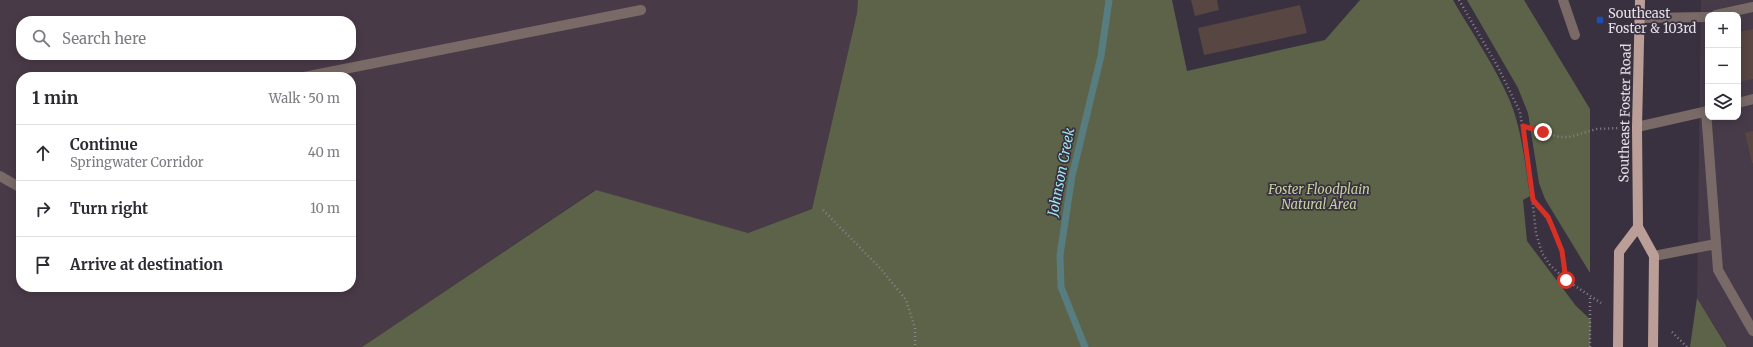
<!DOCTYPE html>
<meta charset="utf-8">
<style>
:root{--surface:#fff;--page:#f7f7f7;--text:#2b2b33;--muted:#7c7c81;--line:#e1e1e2}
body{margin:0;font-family:Merriweather,serif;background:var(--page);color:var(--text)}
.controls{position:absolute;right:12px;top:12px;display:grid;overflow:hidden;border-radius:8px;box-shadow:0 2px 10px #0003}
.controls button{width:36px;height:36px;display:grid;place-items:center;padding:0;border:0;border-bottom:1px solid var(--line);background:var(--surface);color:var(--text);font:20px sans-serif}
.stop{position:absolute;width:12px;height:12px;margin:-9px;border:3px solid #d93025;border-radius:50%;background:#fff}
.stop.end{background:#d93025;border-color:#fff;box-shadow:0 1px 4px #0008}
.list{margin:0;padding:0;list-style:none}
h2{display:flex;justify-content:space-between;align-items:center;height:52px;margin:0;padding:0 16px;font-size:17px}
h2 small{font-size:13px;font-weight:400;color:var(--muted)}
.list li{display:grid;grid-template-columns:26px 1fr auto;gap:12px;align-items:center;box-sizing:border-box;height:56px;padding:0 16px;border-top:1px solid var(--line)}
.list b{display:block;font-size:15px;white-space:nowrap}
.list p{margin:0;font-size:13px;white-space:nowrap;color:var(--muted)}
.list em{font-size:13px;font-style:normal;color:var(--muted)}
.icon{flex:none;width:22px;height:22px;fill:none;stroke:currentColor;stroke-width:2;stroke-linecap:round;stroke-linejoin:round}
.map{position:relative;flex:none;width:1753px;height:347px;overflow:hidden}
.search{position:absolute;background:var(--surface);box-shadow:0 2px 10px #0003;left:16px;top:16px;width:340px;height:44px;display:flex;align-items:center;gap:10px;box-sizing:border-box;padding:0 14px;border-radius:16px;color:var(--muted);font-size:15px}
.panel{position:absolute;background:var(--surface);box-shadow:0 2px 10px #0003;left:16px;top:72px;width:340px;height:220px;border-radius:16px}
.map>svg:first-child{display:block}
</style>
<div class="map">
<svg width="1753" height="347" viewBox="0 0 1753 347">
<rect width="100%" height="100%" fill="#39313f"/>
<path fill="#473b49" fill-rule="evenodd" d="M1701 0H1753V347H1728L1697 298ZM1708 15H1738V117H1708Z"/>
<path fill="#493a48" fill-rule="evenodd" d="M0 0H858L857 13 812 209 748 233 595 190 362 347H0ZM21 21H351V55H21ZM21 77H351V287H21Z"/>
<path fill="#5c6348" d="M858 0H1172L1187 71 1325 40 1360 0H1453C1472 33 1495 66 1510 101 1522 130 1525 165 1530 196L1523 200 1527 241 1576 306 1591 320 1590 347H362L596 190 748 233 812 209 857 13Z
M1467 0H1524L1590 109V273L1545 199 1539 183 1528 113 1518 88Z
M1697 298 1727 347H1690Z"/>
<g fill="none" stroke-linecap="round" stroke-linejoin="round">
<path stroke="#577d81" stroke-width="7" d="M1085 347 1061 287 1060 255 1072 176 1101 56 1109 0"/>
</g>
<path fill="#584643" d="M1191 0H1217L1219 10 1195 16Z
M1300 5 1307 33 1204 55 1198 28Z
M1753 29V79L1738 82V32Z
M1753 131V163H1752L1745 133Z"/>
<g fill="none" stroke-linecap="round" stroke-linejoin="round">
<path stroke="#8a838f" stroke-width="2.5" stroke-dasharray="1 3" stroke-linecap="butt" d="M1459 0 1498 67 1520 112 1531 187 1536 233 1542 253 1550 265 1566 280 1601 303
M1523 126 1559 137H1569L1597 129 1620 128
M1533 200C1555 226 1563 245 1566 279
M823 210 881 269 906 300 915 328V347
M1672 332 1687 347
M1590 347V298"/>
<path stroke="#796a67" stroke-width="10" d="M1563 0 1575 35
M1716 15 1753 7
M1640 18 1708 17
M304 77 641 10
M1738 103 1753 99
M1706 111 1718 270 1753 331
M1637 127 1708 111
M0 176 21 188
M1654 256 1716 244"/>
<path stroke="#bb9e97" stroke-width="10" d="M1640 0 1637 127 1638 227 1654 256 1653 347
M1618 347 1619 252 1638 227"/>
</g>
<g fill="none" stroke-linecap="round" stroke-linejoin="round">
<path stroke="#d93025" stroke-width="5" d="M1543 132 1523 126 1533 200 1548 217 1554 231 1562 251 1566 280"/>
</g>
<rect fill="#1a4fb4" stroke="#39313f" stroke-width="1.5" x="1596" y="16" width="8" height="8" rx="2"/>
<g text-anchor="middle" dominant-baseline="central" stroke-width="3.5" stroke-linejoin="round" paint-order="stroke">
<g font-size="13" fill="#e2dde6" stroke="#39313f" text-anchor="start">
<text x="1608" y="13">Southeast<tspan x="1608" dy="15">Foster &amp; 103rd</tspan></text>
</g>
<g font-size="13" fill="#e2dde6" stroke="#39313f">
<text transform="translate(1625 113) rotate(-89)">Southeast Foster Road</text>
</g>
<g font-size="13" font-style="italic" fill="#c3d19c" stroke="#39313f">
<text x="1319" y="189">Foster Floodplain<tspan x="1319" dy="15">Natural Area</tspan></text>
</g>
<g font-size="14" font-style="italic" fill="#9fe7f0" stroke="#39313f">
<text transform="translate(1061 172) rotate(-79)">Johnson Creek</text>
</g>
</g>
</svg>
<div class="controls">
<button>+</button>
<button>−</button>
<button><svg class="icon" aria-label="layers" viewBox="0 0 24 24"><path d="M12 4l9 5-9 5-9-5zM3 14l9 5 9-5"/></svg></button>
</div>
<div class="stop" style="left:1566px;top:280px"></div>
<div class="stop end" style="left:1543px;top:132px"></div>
<div class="search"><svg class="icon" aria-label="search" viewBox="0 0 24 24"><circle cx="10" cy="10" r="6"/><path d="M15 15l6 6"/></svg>Search here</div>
<section class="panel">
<h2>1 min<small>Walk · 50 m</small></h2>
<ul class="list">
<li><svg class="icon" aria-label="ahead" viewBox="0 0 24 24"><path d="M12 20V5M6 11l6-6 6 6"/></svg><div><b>Continue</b><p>Springwater Corridor</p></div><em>40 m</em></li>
<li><svg class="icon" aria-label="right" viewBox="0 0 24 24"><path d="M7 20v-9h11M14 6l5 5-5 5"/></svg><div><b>Turn right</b></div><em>10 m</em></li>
<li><svg class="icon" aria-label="arrive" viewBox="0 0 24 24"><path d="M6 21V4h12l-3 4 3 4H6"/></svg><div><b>Arrive at destination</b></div></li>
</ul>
</section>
</div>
